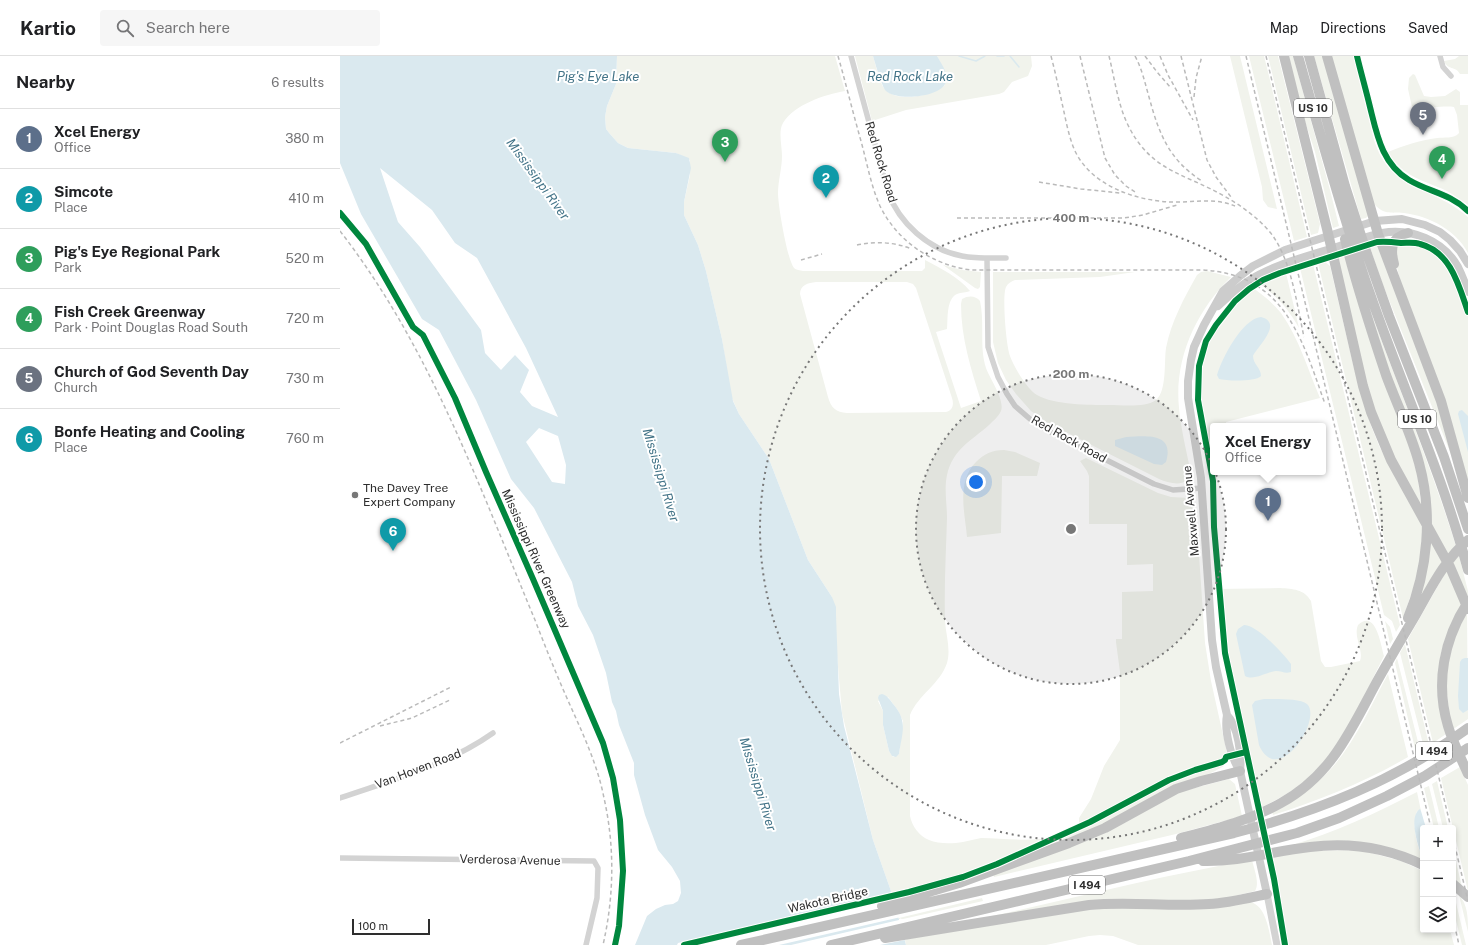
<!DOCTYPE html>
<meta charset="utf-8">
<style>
:root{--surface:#fff;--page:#f6f6f6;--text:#202124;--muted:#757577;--line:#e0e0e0;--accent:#0f766e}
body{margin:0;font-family:"Public Sans",sans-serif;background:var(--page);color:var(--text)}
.controls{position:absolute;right:12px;bottom:12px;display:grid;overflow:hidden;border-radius:4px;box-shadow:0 2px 6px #0003}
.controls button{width:36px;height:36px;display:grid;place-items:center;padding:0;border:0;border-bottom:1px solid var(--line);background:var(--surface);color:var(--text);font:20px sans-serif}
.scale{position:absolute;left:12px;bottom:10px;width:78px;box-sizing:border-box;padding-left:4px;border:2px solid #2e2e2e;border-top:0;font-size:11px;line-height:14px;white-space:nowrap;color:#2e2e2e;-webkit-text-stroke:3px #fff;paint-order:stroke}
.you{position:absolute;left:636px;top:426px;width:14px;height:14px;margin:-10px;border:3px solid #fff;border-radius:50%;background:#1a73e8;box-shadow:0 0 0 6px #1a73e833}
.badge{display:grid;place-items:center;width:26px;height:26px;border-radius:50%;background:var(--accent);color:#fff;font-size:13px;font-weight:700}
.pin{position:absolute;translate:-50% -33px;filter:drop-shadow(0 1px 2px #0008)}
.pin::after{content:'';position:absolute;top:21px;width:14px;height:12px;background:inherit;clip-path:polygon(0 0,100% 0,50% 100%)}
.popup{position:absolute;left:870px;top:367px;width:116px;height:52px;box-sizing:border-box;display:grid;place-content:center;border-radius:4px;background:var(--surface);filter:drop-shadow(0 1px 3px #0005);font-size:13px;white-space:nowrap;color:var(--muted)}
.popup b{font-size:15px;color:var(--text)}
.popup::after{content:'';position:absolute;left:50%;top:100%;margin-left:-8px;border:8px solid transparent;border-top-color:var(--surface)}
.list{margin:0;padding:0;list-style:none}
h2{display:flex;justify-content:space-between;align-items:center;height:52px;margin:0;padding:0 16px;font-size:17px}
h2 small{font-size:13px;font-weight:400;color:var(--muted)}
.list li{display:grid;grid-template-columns:26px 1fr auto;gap:12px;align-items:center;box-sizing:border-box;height:60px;padding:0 16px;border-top:1px solid var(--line)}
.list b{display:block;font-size:15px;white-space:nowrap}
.list p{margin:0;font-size:13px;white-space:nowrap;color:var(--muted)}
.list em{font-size:13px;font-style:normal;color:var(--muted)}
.icon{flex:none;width:22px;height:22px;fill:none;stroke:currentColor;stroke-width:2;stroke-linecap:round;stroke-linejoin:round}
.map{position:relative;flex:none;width:1128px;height:889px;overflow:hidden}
header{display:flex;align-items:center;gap:24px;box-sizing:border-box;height:56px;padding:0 20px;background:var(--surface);border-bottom:1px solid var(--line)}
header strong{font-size:19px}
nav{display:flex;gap:22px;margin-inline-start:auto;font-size:14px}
.search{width:280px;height:36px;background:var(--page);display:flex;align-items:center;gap:10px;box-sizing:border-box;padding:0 14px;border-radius:4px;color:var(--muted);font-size:15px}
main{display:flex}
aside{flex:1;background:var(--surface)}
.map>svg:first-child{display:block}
</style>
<header>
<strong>Kartio</strong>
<div class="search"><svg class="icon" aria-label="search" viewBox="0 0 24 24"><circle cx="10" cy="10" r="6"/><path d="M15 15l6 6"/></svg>Search here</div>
<nav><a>Map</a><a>Directions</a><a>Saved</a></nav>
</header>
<main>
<aside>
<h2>Nearby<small>6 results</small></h2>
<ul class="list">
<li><span class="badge" style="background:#5c6f8a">1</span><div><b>Xcel Energy</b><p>Office</p></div><em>380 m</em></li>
<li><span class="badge" style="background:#0f9aa8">2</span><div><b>Simcote</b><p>Place</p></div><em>410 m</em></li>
<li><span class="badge" style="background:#2e9e5b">3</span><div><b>Pig's Eye Regional Park</b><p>Park</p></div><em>520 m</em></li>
<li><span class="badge" style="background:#2e9e5b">4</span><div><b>Fish Creek Greenway</b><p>Park · Point Douglas Road South</p></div><em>720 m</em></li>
<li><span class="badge" style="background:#6b7280">5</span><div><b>Church of God Seventh Day</b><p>Church</p></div><em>730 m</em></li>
<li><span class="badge" style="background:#0f9aa8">6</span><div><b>Bonfe Heating and Cooling</b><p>Place</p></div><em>760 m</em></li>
</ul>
</aside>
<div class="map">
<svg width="1128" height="889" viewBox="0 0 1128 889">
<rect width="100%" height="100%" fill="#fff"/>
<path fill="#f1f3ec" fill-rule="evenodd" d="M277 0H495L505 35C484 39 455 48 443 67 438 75 442 90 442 100 442 112 438 125 438 137 438 149 447 203 454 212 456 214 460 214 463 215H582L585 212V204C600 212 619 221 630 235 626 237 621 236 617 238 606 243 608 263 607 273L596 276 621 352 641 345C631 313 621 282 621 248L622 243C629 239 636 240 640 245 645 268 639 290 646 312 650 323 665 344 661 355 659 360 653 365 649 369 631 385 613 393 607 419 604 433 607 448 607 462 606 496 604 531 605 565 606 580 611 593 607 607 600 628 578 639 570 659V760C572 770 579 780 589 784 598 788 612 788 623 786 629 785 635 783 641 782 665 782 692 787 715 780L637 814 587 830 552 838 533 784 502 657 492 541 468 504 429 403 399 358 391 340 382 283 366 215 358 189 344 159V146L350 119V104L336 97 288 92 278 87 270 78 266 73 265 61 267 50 276 28ZM476 226H567L573 228 576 232 612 342C614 348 613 354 606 356L507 357C496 356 491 352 488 341L460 238C460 229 468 227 476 226ZM548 641 557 653 563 665 559 698 553 701 549 695 543 669V655L538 645Z
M515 0H533C535 7 540 27 544 32 556 48 592 40 605 29L602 10 597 0H691L692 10 688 20 672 26 664 36 659 38 566 54 532 65Z
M890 0H900L937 153 928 151 923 144 922 131Z
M909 0H924L929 20 967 181 954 185Z
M928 0H938L980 168 978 177 971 179Z
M947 0H953L990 134 999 170 993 172 975 96 959 47Z
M974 0H984L1030 158 1026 162 1021 163Z
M990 0H1013L1034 84C1051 137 1092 129 1128 161V197C1116 174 1089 160 1064 157 1049 156 1044 159 1033 147Z
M1119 0H1128V18H1120C1116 10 1107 14 1104 5L1115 3Z
M1073 18 1075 19 1084 40 1091 41 1105 40 1116 33 1120 36V49H1128V149C1121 144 1114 139 1107 135 1081 123 1064 122 1048 96 1063 90 1080 84 1097 82 1104 81 1114 83 1119 77L1117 59 1114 51C1103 49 1080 54 1072 51L1068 33 1069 22Z
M1064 184 1085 186 1103 198 1116 214 1128 246V433L1061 228 1054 199 1056 188Z
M1034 188H1038L1095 338 1115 408 1043 229 1029 189Z
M1006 197 1071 391 1078 423 1082 456 1060 417 1034 357 997 205 1002 198Z
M984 205 990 210 1013 308 1031 370 1040 392 1083 465 1081 498 1075 527 1063 562 978 207Z
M973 208 1060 569 1056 576 1052 565 1044 559 960 212Z
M603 209 622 214 641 216 640 231 638 233 635 232Z
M867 215 891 221C856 255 834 303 839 352 841 373 846 393 850 413 850 433 831 428 819 423L708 367 691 355 676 338 666 324 658 307 653 286V216H795L760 221 675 224C672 225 668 227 666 231 662 240 666 289 670 300 674 311 687 333 697 339 714 349 750 349 769 349 781 349 806 352 816 344 827 335 824 305 826 292 831 266 844 242 857 219L861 216Z
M946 217 959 272C949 254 937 240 920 228Z
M1021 230C1053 317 1088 402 1116 490L1107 500 1090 470 1089 450Z
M913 232C923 239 933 247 941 257 959 282 968 314 980 342L886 366 887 370H873V397L864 393C853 341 846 293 886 251L872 272 865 286 867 285C879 263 893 246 913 232Z
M664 394 675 396 700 407 697 420H662L661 477 627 481C625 457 616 426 636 406 644 398 652 394 664 394Z
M746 402 818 437 831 441 849 442 854 446 856 455 865 587 871 625 887 697 884 698 885 702 883 704 845 716 827 723 775 753 739 770V762L751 743 764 710 780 684V616L776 586V583H782V536L813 535V508L787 509V468H749V420L747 415 740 405Z
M1090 479 1104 504 1080 546Z
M1119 500 1128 535V540L1111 508Z
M1108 512 1123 547C1111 569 1103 583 1099 608L1106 678 1093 687 1068 583Z
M940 532C953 533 964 533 971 545L981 605 985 611H991L1020 605C1024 594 1013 581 1018 569 1036 552 1041 590 1044 600 1021 645 1001 696 961 728 947 739 932 746 916 754L885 613 879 575 876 533Z
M1127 556 1128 663 1112 674 1110 666 1105 620 1115 580Z
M1045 565 1050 571 1053 583 1050 588Z
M1065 588 1089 689 1084 692 1060 597Z
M1057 602 1080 694 1076 697 1055 607Z
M1048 618 1068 701C1025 726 980 744 933 759L932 756C947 746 964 736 978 725 1008 702 1030 651 1048 618Z
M881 708 884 710 875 715 755 772 660 808 754 766 831 725Z
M1120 711 1128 729V835L1101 722Z
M889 723 895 728 902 760 836 778 654 821 653 818 836 737Z
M1097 725 1108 772H1103L1092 728Z
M1089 730 1099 772H1094L1084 732Z
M1077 736 1081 755V754L1077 755C1073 767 1075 781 1079 793 1081 798 1083 801 1083 806L1050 793 949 790C994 777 1036 757 1077 736Z
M1113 793 1122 831C1110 822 1113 807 1113 793Z
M1020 794 1061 805 1083 815V874H1110L1114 889H946L937 833 930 801 965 795Z
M926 802H928L934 828 944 889H942L933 833Z
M912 804C914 813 920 827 915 835L878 844 652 860C738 841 824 819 912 804Z
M1113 834 1126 889H1122L1113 852Z
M1119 839C1128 849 1128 862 1128 876Z
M642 842 643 845 563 863H559V862Z
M910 846C926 849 929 875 932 889H798L773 880 760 879 749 880 706 889H566L565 884 567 883 739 854Z"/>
<path fill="#dae9ef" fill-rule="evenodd" d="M0 0H277L276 28 267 50 265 61 266 73 270 78 278 87 288 92 336 97 349 102 351 112 344 146V159L358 189 366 215 382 283 393 345 399 358 429 403 468 504 492 541 496 551V559L499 638 504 670 533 784 552 838 566 889H295L307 860 316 853 325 849 333 848 338 845 341 837 340 825 332 811 318 794 305 759 294 719V707L279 669 276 655 272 646 266 617 253 579 238 550 232 526 194 452 171 423 136 344 99 274 82 263 21 158 0 107ZM40 112 92 154 115 187 137 202 186 292 218 361 192 350 180 336 189 314 175 299 161 314 145 297 141 274 80 191 58 166ZM199 372 218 380 226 409 225 428 212 426 186 386Z
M533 0H597C601 7 609 18 606 26 601 42 556 45 546 35 542 31 535 7 533 0Z
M921 261C944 267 917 291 913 300 913 308 921 312 921 320 915 326 887 325 879 323L877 319C882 302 902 263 921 261Z
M1122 354 1128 360V396L1118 358 1119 355Z
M786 381C806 380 835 376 826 406L822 409 814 408 775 390V384Z
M904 569C916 568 944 598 951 608V616C945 618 942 615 936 615 926 616 914 625 905 620L896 578 898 573Z
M1125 602H1128V654L1123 657 1119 653 1118 640 1120 606 1122 603Z
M542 638C548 640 550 644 554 649 568 666 562 677 559 698L556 701 552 700 549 695 543 669V655L538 642 539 639Z
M924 643C934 643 960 642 967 648 983 663 938 733 919 689L912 649 915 645Z
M1080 753 1081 755 1086 772H1083V803C1078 792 1068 760 1080 753Z"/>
<path fill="#fff" d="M554 837 561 861 439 889H337L338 887 342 886 344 887 444 864 445 862 450 861 451 862 543 841 551 839Z
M561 862 567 883 565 884 540 889H451L559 864Z"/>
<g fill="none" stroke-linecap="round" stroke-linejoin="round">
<path stroke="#dae9ef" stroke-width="1.5" d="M619 0 636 5 645 0
M657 0H664
M670 0 679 11"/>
<path stroke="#d3d3d3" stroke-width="5.5" d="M511 0 548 136C559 167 589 194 622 200 637 203 651 202 666 202
M1100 0 1103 11 1111 20
M647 202 648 291 658 321 667 338 675 350 690 363 707 374 814 428 833 434 862 432
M0 742C52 724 108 709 153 677
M0 802 254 805 258 812 257 842 246 889"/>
<path stroke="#d3d3d3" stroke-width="7" d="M1017 0C1021 17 1026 34 1030 51 1037 79 1042 108 1069 124 1089 136 1109 137 1128 155
M927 838 937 889"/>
<path stroke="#ccc" stroke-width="8" d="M878 250C888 241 897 232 908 225 933 209 962 202 990 193 1007 188 1024 181 1042 177 1071 172 1103 184 1118 211 1122 219 1125 227 1128 236
M887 659C898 670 902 699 900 715L927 838
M900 715C891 702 884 675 887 659L876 611 872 584 861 422 848 342V325L851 304 854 291 864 269 883 235 900 220 913 210 945 194 1035 165 1062 163 1085 169 1100 176 1110 184 1120 195 1128 208"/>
<path stroke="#c0c0c0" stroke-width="10" d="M944 0 987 173 1023 330 1031 356 1051 404 1110 511 1128 553
M958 0C982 84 1005 169 1035 252 1066 339 1104 424 1128 514
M969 0 1005 130 1027 198 1049 260 1104 401 1128 473
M987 0 1038 178 1101 345 1128 442
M1005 183C1016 229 1031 274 1046 319 1057 349 1071 377 1079 407 1093 458 1088 514 1068 562
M1054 208C1050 193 1051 181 1068 177
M1128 546C1104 583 1095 627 1108 670 1113 687 1121 702 1128 718
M841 782C875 773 911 764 941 747 990 720 1009 678 1034 631 1047 607 1061 584 1075 560 1090 534 1104 504 1128 484
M863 805C899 806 934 795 970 791 1009 786 1048 792 1083 809
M1113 828 1128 841
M542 850 619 827 729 787 765 772 836 733 861 725 900 715
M545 882 749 849C789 845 829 851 869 848 889 847 908 842 927 838
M401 889 894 777C979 755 1057 724 1128 672
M491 889 849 805 957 777 999 762 1047 740 1085 720 1128 692"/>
<path stroke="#bababa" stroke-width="1.5" stroke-dasharray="4 3" stroke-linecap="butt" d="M498 0C506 28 513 57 521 85 527 107 531 130 540 150 557 185 592 209 631 214H862C945 218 962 283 985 348
M711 0C716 19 720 38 724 56 727 70 730 85 736 97 753 130 795 144 829 146 851 147 874 141 895 150
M740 0 765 102 775 119 786 130 795 136
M769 0C775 24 778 51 790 73 813 116 846 118 884 140 902 150 921 164 933 180 952 208 957 249 964 281
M795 0C802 13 805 27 809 41 819 78 829 104 862 125
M805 0 817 16 830 31
M820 0 828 19 853 64
M841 0 867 104 876 121 891 141
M906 0 1091 772
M926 0 1111 772
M854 41 856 22 862 0
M699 126 741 133 780 137
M617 162H784L803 159 837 149
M0 175C90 291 139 430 195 564 205 590 215 615 226 640 241 674 257 706 264 742 275 791 274 841 263 889
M517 189C536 185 554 186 572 193
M461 204 482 198
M40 670 72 662 110 644
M0 687 111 631
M1113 782 1128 845
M1113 862 1119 889"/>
<g stroke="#fff" stroke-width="8">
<path id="cycleway" d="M1017 0C1021 17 1026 34 1030 51 1037 79 1042 108 1069 124 1089 136 1109 137 1128 155
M0 157 26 188 73 271 83 279 115 342 146 416 193 523 263 687 273 722 280 764 283 815 279 870 275 889
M344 889 569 836 623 821 657 808 750 766 829 724 855 714 882 706 885 704 886 701 906 696
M945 889 934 823 885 597 874 471 873 425 858 344 859 310 866 285 876 269 895 245 909 233 923 224 940 217 1037 186C1045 185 1053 186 1061 187 1068 187 1074 186 1080 188 1111 196 1119 230 1128 256"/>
</g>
<use href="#cycleway" stroke="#00873e" stroke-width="6"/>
</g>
<circle cx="731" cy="473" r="155" fill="#777" fill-opacity=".12"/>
<g fill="none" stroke="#777" stroke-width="2" stroke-dasharray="2 4">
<circle cx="731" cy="473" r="155"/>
<circle cx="731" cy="473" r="311"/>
</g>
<circle fill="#777" stroke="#fff" stroke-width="1.5" cx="15" cy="439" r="4"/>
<g text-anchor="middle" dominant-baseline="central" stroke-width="4" stroke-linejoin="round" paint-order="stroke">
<g fill="#fff" stroke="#6d6d6d" stroke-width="1">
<rect x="954" y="43" width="38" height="18" rx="3"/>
<rect x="1058" y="354" width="38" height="18" rx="3"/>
<rect x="1076" y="686" width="36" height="18" rx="3"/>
<rect x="729" y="820" width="36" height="18" rx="3"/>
</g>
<g font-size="11" font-weight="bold" fill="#2e2e2e">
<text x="973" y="52">US 10</text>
<text x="1077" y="363">US 10</text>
<text x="1094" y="695">I 494</text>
<text x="747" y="829">I 494</text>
</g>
<g font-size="12" fill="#2e2e2e" stroke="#fff">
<text transform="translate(541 106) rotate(73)">Red Rock Road</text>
<text transform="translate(729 383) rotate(29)">Red Rock Road</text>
<text transform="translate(851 455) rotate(-95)">Maxwell Avenue</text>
<text transform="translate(196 503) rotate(66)">Mississippi River Greenway</text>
<text transform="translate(78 713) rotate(-21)">Van Hoven Road</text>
<text transform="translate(170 804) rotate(1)">Verderosa Avenue</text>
<text transform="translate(488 844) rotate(-13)">Wakota Bridge</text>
</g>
<g font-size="12" fill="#2e2e2e" stroke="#fff" text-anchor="start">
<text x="23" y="432">The Davey Tree<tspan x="23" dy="14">Expert Company</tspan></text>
</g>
<g font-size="13" font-style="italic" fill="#437488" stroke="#fff">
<text x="258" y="20">Pig's Eye Lake</text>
<text x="570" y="20">Red Rock Lake</text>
<text transform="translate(198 123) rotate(54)">Mississippi River</text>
<text transform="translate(321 419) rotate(73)">Mississippi River</text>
<text transform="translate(418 728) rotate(73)">Mississippi River</text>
</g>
</g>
<circle cx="731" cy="473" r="6" fill="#777" stroke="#fff" stroke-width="2"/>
<g font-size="12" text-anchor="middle" font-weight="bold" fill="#777" stroke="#fff" stroke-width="4" stroke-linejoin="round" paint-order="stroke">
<text x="731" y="166">400 m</text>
<text x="731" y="322">200 m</text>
</g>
</svg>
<div class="controls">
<button>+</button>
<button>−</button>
<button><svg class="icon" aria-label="layers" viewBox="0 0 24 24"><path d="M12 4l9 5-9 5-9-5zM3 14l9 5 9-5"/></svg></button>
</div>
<div class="scale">100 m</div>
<div class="you"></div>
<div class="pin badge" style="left:928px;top:465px;background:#5c6f8a">1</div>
<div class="popup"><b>Xcel Energy</b>Office</div>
<div class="pin badge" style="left:486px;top:142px;background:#0f9aa8">2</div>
<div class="pin badge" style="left:385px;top:106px;background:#2e9e5b">3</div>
<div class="pin badge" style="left:1102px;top:123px;background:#2e9e5b">4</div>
<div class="pin badge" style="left:1083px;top:79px;background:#6b7280">5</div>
<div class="pin badge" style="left:53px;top:495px;background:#0f9aa8">6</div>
</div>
</main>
